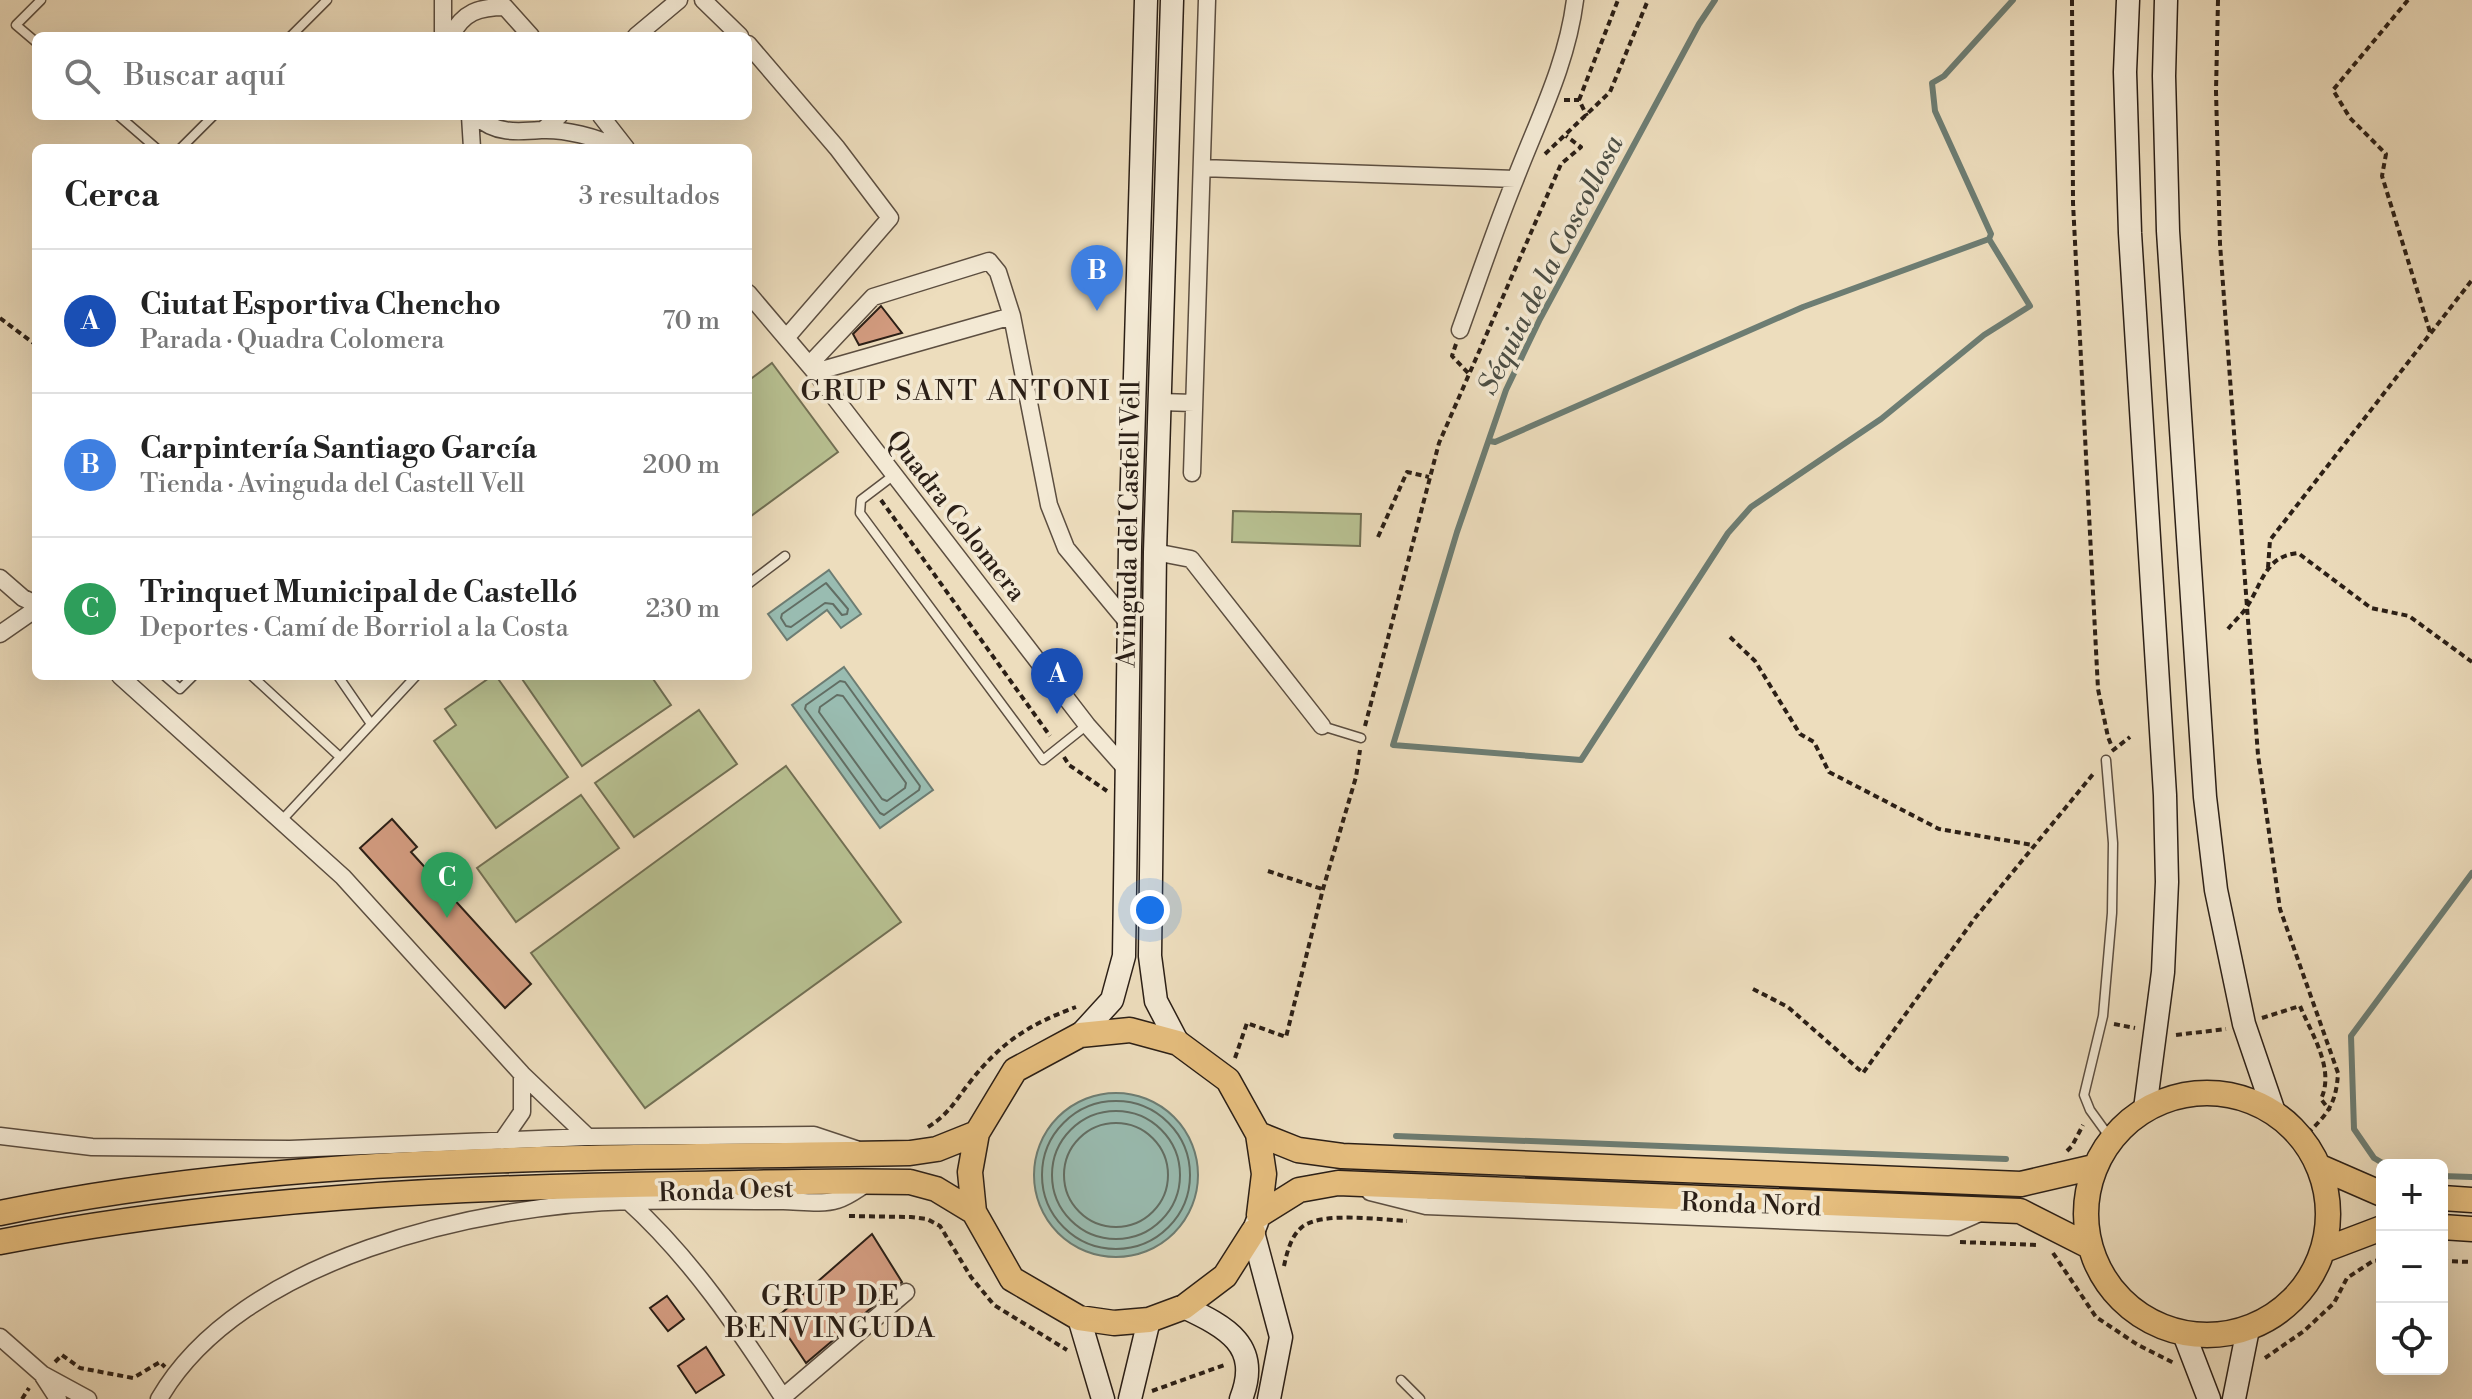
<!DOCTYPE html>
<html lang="es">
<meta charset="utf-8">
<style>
:root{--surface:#fff;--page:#f2f2f2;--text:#222;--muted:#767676;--line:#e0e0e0;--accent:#0b8043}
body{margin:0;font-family:"Libre Bodoni",serif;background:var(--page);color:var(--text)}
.controls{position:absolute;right:24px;bottom:24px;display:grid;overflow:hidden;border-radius:12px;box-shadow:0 8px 32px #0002}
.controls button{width:72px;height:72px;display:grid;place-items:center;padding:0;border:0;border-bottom:2px solid var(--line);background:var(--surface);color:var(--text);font:40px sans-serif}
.you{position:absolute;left:1150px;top:910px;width:28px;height:28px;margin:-20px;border:6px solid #fff;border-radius:50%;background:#1a73e8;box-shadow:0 0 0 12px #1a73e833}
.badge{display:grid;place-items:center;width:52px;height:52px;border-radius:50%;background:var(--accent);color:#fff;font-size:26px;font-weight:700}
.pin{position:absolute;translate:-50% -66px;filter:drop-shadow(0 2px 4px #0008)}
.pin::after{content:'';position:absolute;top:42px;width:28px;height:24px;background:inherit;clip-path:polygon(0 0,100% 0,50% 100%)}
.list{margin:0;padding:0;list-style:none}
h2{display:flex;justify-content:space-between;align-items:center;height:104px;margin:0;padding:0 32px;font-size:34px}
h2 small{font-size:26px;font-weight:400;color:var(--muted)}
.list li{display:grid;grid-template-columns:52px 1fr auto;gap:24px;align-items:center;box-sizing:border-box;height:144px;padding:0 32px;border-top:2px solid var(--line)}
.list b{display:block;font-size:30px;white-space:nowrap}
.list p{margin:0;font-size:26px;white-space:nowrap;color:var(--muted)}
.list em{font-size:26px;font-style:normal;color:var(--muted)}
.icon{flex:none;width:44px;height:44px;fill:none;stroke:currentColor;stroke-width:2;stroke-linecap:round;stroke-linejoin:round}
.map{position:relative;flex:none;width:2472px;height:1399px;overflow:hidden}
.search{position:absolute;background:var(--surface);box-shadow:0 8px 32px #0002;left:32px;top:32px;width:720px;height:88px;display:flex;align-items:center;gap:20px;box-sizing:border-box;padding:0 28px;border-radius:12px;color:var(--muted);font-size:30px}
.panel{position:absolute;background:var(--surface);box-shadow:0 8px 32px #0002;left:32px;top:144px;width:720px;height:536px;border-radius:12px}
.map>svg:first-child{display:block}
</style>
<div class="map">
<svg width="2472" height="1399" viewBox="0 0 2472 1399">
<rect width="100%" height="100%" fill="#edddbd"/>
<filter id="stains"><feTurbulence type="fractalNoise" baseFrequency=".0025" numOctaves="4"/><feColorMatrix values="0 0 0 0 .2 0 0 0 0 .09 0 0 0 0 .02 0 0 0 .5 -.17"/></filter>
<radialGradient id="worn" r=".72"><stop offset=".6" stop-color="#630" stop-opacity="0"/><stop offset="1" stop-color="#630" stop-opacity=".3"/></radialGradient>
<path fill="#b8c192" stroke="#727054" stroke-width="2" d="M772 363 838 452 751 516 748 512V381Z
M1233 511 1361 514 1360 546 1232 542Z
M492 676H496L568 777 496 828 434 741 456 725 445 709Z
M520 676H651L671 705 582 766Z
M699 710 737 764 634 837 595 783Z
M786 766 901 922 645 1108 531 953Z
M581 795 619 848 516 922 477 868Z"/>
<path fill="#99bcb1" stroke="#6d7d73" stroke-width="2" d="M829 570 861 614 841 628 827 610 787 640 768 614Z
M844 667 933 790 880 828 792 705Z
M1034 1175a82 82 0 1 1 164 0a82 82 0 1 1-164 0Z"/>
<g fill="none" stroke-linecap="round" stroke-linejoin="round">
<path stroke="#626e64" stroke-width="2" d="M826 583 848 609 847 614 842 615 833 604 825 603 791 627 786 626 781 618 782 614Z
M840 681 845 682 920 786 919 790 884 815 880 813 805 709 806 705Z
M837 695 843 696 906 783 905 788 887 801 882 799 819 712 820 707Z
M1042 1175a74 74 0 1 1 148 0a74 74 0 1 1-148 0Z
M1052 1175a64 64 0 1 1 128 0a64 64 0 1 1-128 0Z
M1064 1175a52 52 0 1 1 104 0a52 52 0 1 1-104 0Z"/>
<path stroke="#6d7d73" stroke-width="6" d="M1715 0 1699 24 1540 319 1506 390 1457 532 1393 745 1581 760 1728 533 1751 507 1881 419 1984 335 2030 306 1989 239 1991 234 1935 111 1932 83 1944 76 2013 0
M1490 441 1495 442 1803 307 1989 239
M1396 1136 2006 1159
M2386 1165 2374 1158 2354 1129 2351 1036 2472 873
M2442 1176 2472 1177"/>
</g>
<path fill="#d29b7f" stroke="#2b1f16" stroke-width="2" d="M881 306 902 333 859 345 853 334Z
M392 819 417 847 411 852 531 984 505 1008 360 848Z
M872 1234 902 1282 806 1363 776 1318Z
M667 1296 684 1319 668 1331 650 1308Z
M706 1347 724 1375 696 1393 678 1366Z"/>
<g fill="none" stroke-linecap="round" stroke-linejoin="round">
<g stroke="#5c4e40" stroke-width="11">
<path id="service" d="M291 36 327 0
M36 42 16 25 41 0
M119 116 156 148
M181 148 213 116
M894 475 861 500 860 513 1043 760 1087 725
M748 584 785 556
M165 676 180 689 193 676
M252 676 340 757
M338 676 371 724
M1322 726 1361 738
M2106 760 2113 843 2112 913 2103 1016 2084 1095 2090 1110 2111 1139
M282 820 416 676
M1401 1380 1420 1399"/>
</g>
<g stroke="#5c4e40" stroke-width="19">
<path id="minor" d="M443 0V36
M703 0 740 36
M451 36C463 12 479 7 505 7L531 36
M636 36 679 0
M748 44 837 148 890 218 786 338
M470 116 472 148
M476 116C495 134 517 132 542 130 564 129 598 137 617 148
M601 116 626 148
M543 130 559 116
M1202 168 1515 179
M748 293 815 372 1087 725 1126 769
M1460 330C1478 280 1495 229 1515 180 1538 120 1567 64 1575 0
M809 365 873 297 989 261 998 272 1012 316 1049 505 1066 548 1129 624
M815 372 1012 316
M1160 402 1194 403
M1192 473 1207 0
M1155 552 1191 559 1322 726
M0 578 23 598 36 604
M0 634 36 609
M120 676 343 877 522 1074 588 1137
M0 1136 92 1147 290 1149 588 1137 814 1135 856 1149
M502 1141 522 1112V1074
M1370 1192 1426 1206 1948 1227 1982 1212
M628 1201C691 1258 738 1328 784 1399
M0 1337 42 1374 88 1399
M43 1376 58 1399
M783 1397 906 1292
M159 1399C240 1258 480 1204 632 1201 682 1200 732 1201 783 1201 799 1201 822 1205 837 1200 848 1197 859 1188 869 1182"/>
</g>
<g stroke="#2b1f16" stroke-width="25">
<path id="secondary" d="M1172 0 1155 552 1150 956 1156 1001 1178 1043
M2128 0 2125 72 2130 233 2165 795 2167 882 2163 972 2145 1109
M2166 0 2164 76 2168 231 2205 797 2216 890 2244 1024 2274 1112
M1080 1035 1112 1000 1124 956 1130 547 1146 0
M1257 1222 1253 1232 1281 1337 1269 1399
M1184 1307C1226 1327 1262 1345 1241 1399
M1079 1318 1103 1399
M2184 1334 2209 1399
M1130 1399 1149 1320
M2234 1399 2248 1329"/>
</g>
<g stroke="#2b1f16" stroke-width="27">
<path id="primary" d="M2086 1214a121 121 0 1 1 242 0a121 121 0 1 1-242 0Z
M1258 1134 1298 1150 1342 1156 2021 1184 2094 1167
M2320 1167 2382 1194
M2442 1198 2472 1200
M0 1213C298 1151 607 1159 910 1153L937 1149 977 1133
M1259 1215 1299 1190 1338 1183 2020 1211 2089 1246
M2442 1227 2472 1229
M1253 1232 1225 1276 1184 1307 1149 1320 1114 1323 1079 1318 1012 1279 974 1212 970 1172 977 1133 1015 1070 1080 1035 1130 1030 1178 1043 1228 1080 1258 1134 1264 1174 1259 1215
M0 1242C226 1198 457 1187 686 1184 761 1183 835 1180 910 1182L936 1189 974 1212
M2324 1250 2382 1228"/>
</g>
<path stroke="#2b1f16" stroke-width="4" stroke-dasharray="6 4" stroke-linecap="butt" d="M2072 0 2073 203 2098 689 2108 737 2112 747
M2218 0 2216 91 2220 244 2258 755 2280 909 2338 1073C2336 1107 2326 1115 2303 1138
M2408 0 2333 90 2350 118 2386 154 2382 176 2430 332
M1564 100H1579L1587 116
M1579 100 1618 0
M1545 154 1610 92 1648 0
M0 318 36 345
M1456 344 1452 356 1469 374
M881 500 1050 736
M1378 537 1407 472 1429 477
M2268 568 2270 540 2472 280
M2228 629C2234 621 2243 614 2248 605 2263 581 2266 556 2298 553L2371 608 2409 616 2472 662
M1730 637 1755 661 1800 734 1814 742 1829 772 1939 829 2033 845
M1365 726 1439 443 1561 164 1581 147 1566 136
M2112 751 2130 737
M1064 757 1069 765 1107 791
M1268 871 1322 889
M1753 989 1788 1007 1863 1073 1975 918 2094 773
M2262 1018 2300 1006C2312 1035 2335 1069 2321 1099L2330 1111
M2114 1024 2135 1028
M2176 1035 2226 1029
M1235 1058 1247 1023 1286 1037 1323 889 1356 777 1360 750
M928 1127C949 1114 955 1101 970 1082 1001 1042 1030 1024 1076 1007
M2067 1151 2072 1146 2083 1125
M849 1216 911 1217 927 1219 940 1226 971 1277 994 1305 1067 1350
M1960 1242 2039 1245
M2053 1253 2096 1317 2138 1345 2174 1363
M2442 1261 2472 1262
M1284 1266C1287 1252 1291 1236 1302 1227 1322 1211 1382 1220 1407 1221
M2265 1358 2304 1331 2334 1303 2347 1278 2373 1261 2382 1260
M55 1362 62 1355 80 1368 133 1378 160 1362 165 1367
M1152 1391 1227 1364
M22 1399 29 1388"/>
<use href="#service" stroke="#f3e9d4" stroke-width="8"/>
<use href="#minor" stroke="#f3e9d4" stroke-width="16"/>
<use href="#secondary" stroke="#f3e9d4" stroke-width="22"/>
<use href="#primary" stroke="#e6be7e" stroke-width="24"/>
</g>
<g text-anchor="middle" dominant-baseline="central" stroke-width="7" stroke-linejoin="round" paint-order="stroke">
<g font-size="26" fill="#2b1f16" stroke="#f3e9d4">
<text transform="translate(956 516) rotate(52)">Quadra Colomera</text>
<text transform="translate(1129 524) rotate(-89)">Avinguda del Castell Vell</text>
<text transform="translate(726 1191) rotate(-2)">Ronda Oest</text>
<text transform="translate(1751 1205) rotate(2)">Ronda Nord</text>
</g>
<g font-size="28" font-style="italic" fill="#4c4e44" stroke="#f3e9d4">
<text transform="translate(1551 265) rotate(-63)">Séquia de la Coscollosa</text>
</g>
<g font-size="28" letter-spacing="2" fill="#2b1f16" stroke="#f3e9d4">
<text x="956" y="391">GRUP SANT ANTONI</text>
<text x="831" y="1296">GRUP DE<tspan x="831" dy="32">BENVINGUDA</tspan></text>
</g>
</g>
<rect width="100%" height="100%" filter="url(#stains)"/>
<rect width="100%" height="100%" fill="url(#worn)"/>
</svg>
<div class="controls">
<button>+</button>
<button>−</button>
<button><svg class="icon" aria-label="locate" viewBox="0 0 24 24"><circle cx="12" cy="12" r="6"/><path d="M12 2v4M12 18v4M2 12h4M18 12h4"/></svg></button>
</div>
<div class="you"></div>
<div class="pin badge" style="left:1057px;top:714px;background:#1a4fb4">A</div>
<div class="pin badge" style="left:1097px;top:311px;background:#3f7fe0">B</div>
<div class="pin badge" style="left:447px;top:918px;background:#2e9e5b">C</div>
<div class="search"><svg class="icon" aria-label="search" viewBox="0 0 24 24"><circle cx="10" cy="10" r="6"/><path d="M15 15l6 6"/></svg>Buscar aquí</div>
<section class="panel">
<h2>Cerca<small>3 resultados</small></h2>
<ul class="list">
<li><span class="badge" style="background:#1a4fb4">A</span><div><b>Ciutat Esportiva Chencho</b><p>Parada · Quadra Colomera</p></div><em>70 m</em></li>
<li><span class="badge" style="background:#3f7fe0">B</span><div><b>Carpintería Santiago García</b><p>Tienda · Avinguda del Castell Vell</p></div><em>200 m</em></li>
<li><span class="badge" style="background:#2e9e5b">C</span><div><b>Trinquet Municipal de Castelló</b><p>Deportes · Camí de Borriol a la Costa</p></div><em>230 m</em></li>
</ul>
</section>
</div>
